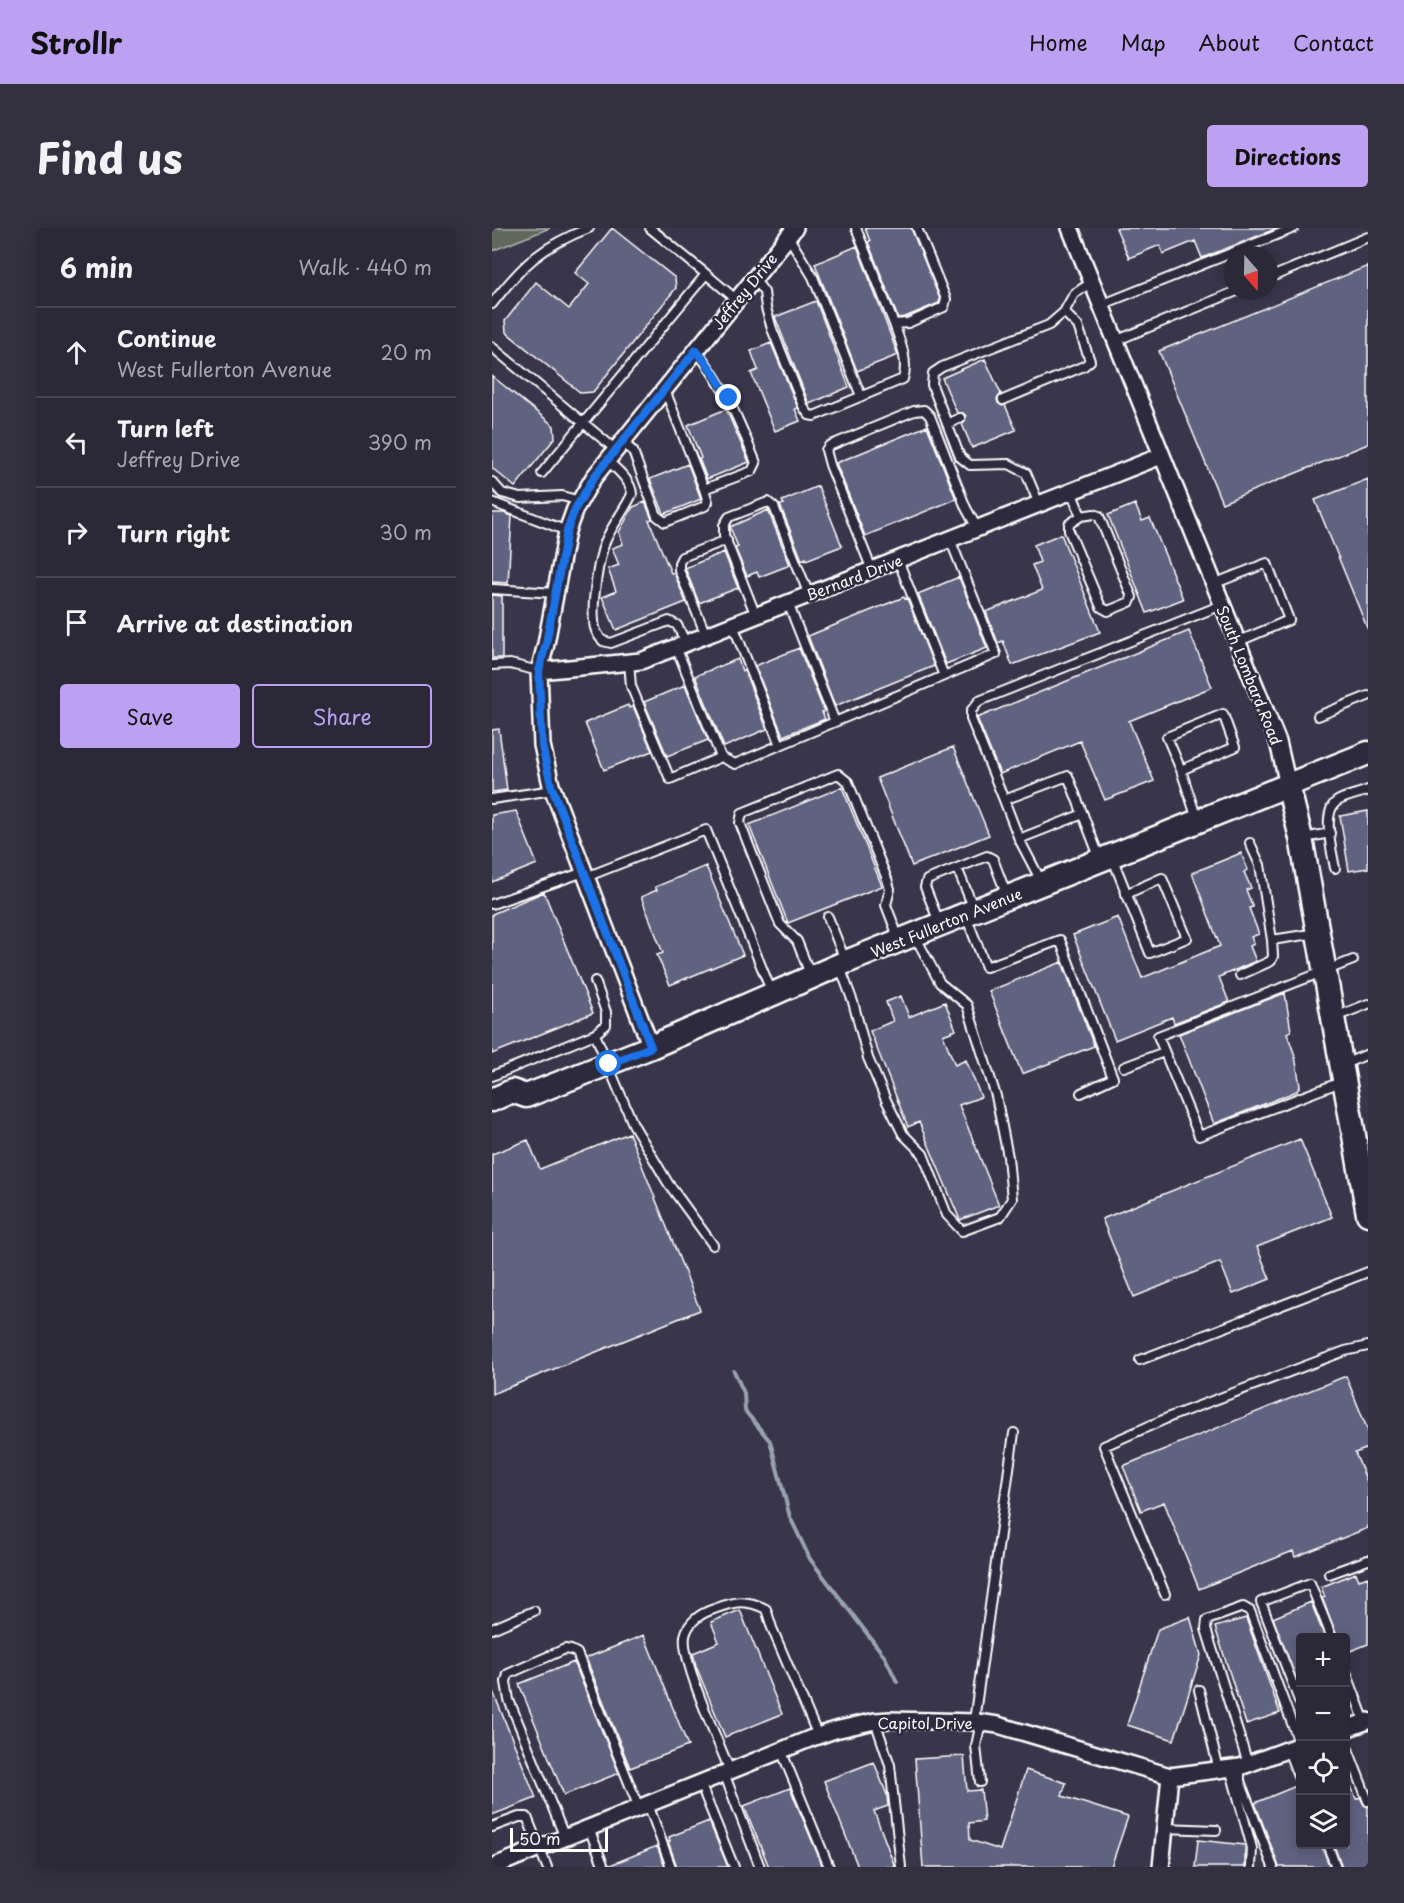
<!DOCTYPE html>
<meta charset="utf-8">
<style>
:root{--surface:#2b2838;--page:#333040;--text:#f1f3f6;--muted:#a6a6ae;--line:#474453;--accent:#bca0f2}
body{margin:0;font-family:"Playpen Sans",sans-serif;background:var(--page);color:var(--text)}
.controls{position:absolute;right:18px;bottom:18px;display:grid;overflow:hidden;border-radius:6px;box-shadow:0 3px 15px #0003}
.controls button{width:54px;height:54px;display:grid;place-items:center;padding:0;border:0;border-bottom:2px solid var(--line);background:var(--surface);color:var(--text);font:30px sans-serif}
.compass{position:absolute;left:732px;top:18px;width:54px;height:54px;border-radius:50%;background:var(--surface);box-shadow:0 3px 15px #0003;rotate:160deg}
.scale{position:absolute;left:18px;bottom:15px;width:98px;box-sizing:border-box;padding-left:6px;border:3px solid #fff;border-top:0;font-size:16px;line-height:21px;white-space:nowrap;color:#fff;-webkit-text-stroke:4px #2f2a3d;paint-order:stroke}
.stop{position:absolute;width:18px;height:18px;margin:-14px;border:4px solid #1a73e8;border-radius:50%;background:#fff}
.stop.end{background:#1a73e8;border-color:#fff;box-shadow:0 2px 6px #0008}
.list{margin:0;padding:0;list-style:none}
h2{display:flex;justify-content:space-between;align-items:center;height:78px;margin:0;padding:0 24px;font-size:26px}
h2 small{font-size:20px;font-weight:400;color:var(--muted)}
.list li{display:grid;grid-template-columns:39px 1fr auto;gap:18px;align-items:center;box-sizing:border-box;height:90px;padding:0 24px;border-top:2px solid var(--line)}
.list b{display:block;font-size:22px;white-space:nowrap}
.list p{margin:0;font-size:20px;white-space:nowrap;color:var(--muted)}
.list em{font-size:20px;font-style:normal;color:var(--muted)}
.actions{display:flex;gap:12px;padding:18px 24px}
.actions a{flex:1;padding:14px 0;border:2px solid var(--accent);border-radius:6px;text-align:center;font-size:21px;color:var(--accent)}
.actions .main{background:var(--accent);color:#111}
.icon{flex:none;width:33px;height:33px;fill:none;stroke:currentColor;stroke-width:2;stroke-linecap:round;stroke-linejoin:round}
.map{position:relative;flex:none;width:876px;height:1639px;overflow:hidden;border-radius:6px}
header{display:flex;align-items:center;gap:36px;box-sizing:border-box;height:84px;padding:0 30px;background:var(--accent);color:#111}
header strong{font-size:28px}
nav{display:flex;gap:33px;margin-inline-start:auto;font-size:21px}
.intro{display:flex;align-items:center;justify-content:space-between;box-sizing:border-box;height:144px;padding:0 36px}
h1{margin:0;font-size:42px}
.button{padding:15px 27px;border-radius:6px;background:var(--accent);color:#111;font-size:21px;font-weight:700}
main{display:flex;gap:36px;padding:0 36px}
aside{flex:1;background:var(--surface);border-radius:6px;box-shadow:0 3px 15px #0003}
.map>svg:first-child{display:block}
</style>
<header>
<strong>Strollr</strong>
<nav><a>Home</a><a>Map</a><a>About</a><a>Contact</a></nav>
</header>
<div class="intro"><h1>Find us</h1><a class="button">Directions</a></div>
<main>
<aside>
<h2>6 min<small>Walk · 440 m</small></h2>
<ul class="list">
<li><svg class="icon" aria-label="ahead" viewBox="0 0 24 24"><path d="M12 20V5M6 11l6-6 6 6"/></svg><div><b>Continue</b><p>West Fullerton Avenue</p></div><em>20 m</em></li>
<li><svg class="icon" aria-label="left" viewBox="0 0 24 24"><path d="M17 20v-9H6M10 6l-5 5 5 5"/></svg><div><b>Turn left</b><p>Jeffrey Drive</p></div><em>390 m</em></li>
<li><svg class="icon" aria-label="right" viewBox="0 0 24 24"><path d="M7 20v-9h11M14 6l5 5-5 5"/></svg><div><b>Turn right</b></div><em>30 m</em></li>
<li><svg class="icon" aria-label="arrive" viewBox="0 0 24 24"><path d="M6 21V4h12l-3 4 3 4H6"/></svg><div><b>Arrive at destination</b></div></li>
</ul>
<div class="actions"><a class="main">Save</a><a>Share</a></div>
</aside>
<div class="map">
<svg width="876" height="1639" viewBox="0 0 876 1639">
<rect width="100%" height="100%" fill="#39354a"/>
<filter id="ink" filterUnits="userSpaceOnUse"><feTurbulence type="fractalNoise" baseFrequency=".0167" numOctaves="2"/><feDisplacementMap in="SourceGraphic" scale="12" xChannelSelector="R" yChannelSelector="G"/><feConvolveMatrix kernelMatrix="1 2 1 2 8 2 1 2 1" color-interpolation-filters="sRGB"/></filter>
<g filter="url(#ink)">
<path fill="#60685b" stroke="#b0b4ad" stroke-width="1.5" d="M0 0H58L0 23Z"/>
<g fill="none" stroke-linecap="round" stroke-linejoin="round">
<path stroke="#97a4b0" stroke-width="4" d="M242 1143 252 1165 253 1183 278 1213 298 1289 318 1331 393 1429 405 1454"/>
</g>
<path fill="#606380" stroke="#fff" stroke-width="1.5" d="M120 0 183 50 184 60 101 164 89 165 14 104 13 93 44 54 77 81 97 56 83 45Z
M373 0H419L448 71 447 75 413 89 406 90 376 14 378 13Z
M624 0H786L710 30 703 13 671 26 668 17 637 30Z
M365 18 406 127 365 143 323 36Z
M876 38V216L730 275 667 123Z
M324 73 357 159 317 176 283 89Z
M279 115 306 180 303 181 308 193 283 203 259 145 266 142 259 123Z
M493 131 509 166 505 171 506 175 510 178 513 177 524 202 480 220 470 196 473 193 474 188 471 185H465L450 150Z
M0 148 62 198 63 210 23 259 0 240Z
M234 181 257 234 215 251 207 231 209 230 196 197Z
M435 198 464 271 373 308 344 235Z
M196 236 209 271 172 286 158 251Z
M876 251V402L823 272Z
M326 258 350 318 314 332V330L310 332 288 277 292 276 290 273Z
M153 274 160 291 157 292 179 345H182L194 374 124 402 110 369 124 363 116 341 127 337 120 320 131 316 127 304 141 279Z
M643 276 650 293 658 290 691 371 655 385 616 287Z
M276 282 298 337 267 349 265 344 255 348 243 320 246 319 238 299Z
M0 285H12L20 288 16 355 0 354Z
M569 306 608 404 520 437 511 413 506 415 494 384 550 362 540 337 548 334 542 317Z
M232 324 246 360 207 375 193 340Z
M467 349 495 420 454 436 426 366Z
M0 367 10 368V430H0Z
M412 369 413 371 415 370 442 438 343 478 316 408Z
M697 403 720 459 637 493 662 553 613 572 588 513 508 546 485 490Z
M307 420 332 483 330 484 333 491 291 508 263 438Z
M246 431 250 443 252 442 275 501 232 519 203 448Z
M193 457 216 512 175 528 152 474Z
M136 477 137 480 141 478 160 523 112 542 93 495Z
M7 501 15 562 0 564V502Z
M461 519 497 607 420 638 385 550Z
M350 559 390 658 296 695 257 597Z
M24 583 45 636 0 654V587Z
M876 583V640L857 643 848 588Z
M749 625 756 642 752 644 759 660 754 662 761 679 757 680 767 706 759 709 762 716 758 718 764 733 727 749 737 774 682 795 680 789 623 812 581 707 626 689 650 750 728 718 700 645Z
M214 638 251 727 178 757 165 727 171 725 149 669 165 662 163 659Z
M52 664 101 785 0 826V686Z
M570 734 602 818 530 846 497 763Z
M793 765 799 803 795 805 803 828 808 858 805 863 722 896 687 806Z
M409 768 417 789 453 774 464 802 451 807 463 837 474 832 489 869 467 877 507 977 468 992 427 894 416 899 378 803 401 793 394 774Z
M137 905 208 1082 0 1166V926L36 912 48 941Z
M808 911 840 989 765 1019 778 1051 741 1066 728 1034 642 1069 610 991Z
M854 1148 876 1203V1220L863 1225 876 1256V1300L803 1329 801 1323 707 1361 672 1274 649 1283 631 1238Z
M864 1345 867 1352 876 1349V1416L854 1425V1410H846L830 1370 833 1369 829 1359Z
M819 1374 833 1410H808V1460L781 1390Z
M248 1382 290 1486 233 1509 204 1438 201 1425 227 1414 219 1394Z
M698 1389 709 1427 682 1512 635 1497 666 1401Z
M754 1390 788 1485 754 1496 723 1399Z
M152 1407 196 1518 138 1540 94 1430Z
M82 1434 127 1545 72 1567 27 1456Z
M0 1461 44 1570 0 1587Z
M472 1528 475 1563 489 1562 492 1593 477 1595 478 1612 508 1622 534 1542 574 1555 570 1568 636 1589 619 1639H431L423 1531Z
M382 1534 395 1567 396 1578 382 1583 403 1639H366L332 1553Z
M854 1545 864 1571 868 1569 872 1577 876 1579V1635L866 1639H850L842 1617H854Z
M804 1558 808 1568V1617H829L838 1639H787L763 1575Z
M298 1560 331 1639H277L252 1578Z
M217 1593 236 1639H185L176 1613H178L177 1609Z
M706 1612 753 1617V1639H703Z
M165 1618 173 1639H118V1637Z"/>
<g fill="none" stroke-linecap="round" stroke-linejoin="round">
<g stroke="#fff" stroke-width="12">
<path id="lane" d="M158 0 214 46
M364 0 402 96 416 95 452 79 454 71 425 0
M296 8 321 49 369 168
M777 50 876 9
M262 51 272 64 274 80 280 101 312 180 317 187 322 188 411 151C417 133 408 113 402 96
M0 76C30 37 50 18 97 0
M609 77 802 0
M623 113 745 63
M0 119 124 222
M173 162 212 261
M511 172 592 138 598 133 586 98 572 84
M455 196 468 190
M130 214 141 223 143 229 165 288 173 294 213 278 216 274 212 261 260 243 264 235C247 192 233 159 204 122
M115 232C124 241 139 252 140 266 133 282 120 297 113 314 106 332 100 374 102 393 102 401 105 407 111 413L119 415 177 393 185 397 194 415
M50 245 214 46 245 72
M0 254 10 265 28 270 70 268 88 273
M579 263 589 288
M0 274 75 303
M547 276 534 245 517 236 478 237 468 229 440 157 441 145 450 139 557 97 572 84 582 66 600 54
M602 286 607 288 640 369 638 374 616 383 609 379 577 303V296L589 288Z
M406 332 452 448
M380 342 338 237 334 222 337 218 422 183 432 182 438 188 474 280 485 300
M721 356 775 335 797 392 745 414
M0 361 63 365
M296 375 343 494
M264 388 232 307V297L237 289 276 274 282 279 317 367
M241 397 288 517
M214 407 187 342V335L190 329 235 312
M184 419 229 529
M137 434 139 458 178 551 229 529 243 536 504 426 458 311
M0 437 18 436 47 443
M826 488 876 468
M689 542 675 509 731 486 743 519 689 542 705 591
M0 571 61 562
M512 572 479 491V483L487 473 730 377
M812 610 838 605
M527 611 591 586
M758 615 768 637 780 712
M620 629 658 725 695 710 670 650 634 666
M465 640 482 681
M843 640C840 625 830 585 844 574 852 568 867 566 876 562
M94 649 214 602 280 765
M549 653 527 611 512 572 576 548 608 631
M0 676 92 644
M474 688 494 739 568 712 621 850 589 865
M336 689 353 732
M447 694 433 659 435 652 495 628 501 631 515 668
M348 739 361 774 376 830 394 872 411 906 431 926 455 987 470 1003 508 989 520 971 516 929 504 868 475 777 448 755 423 708
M318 746 305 713 288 696 248 595 250 585 346 546 356 554 395 651 398 661 394 677 407 711
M748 747 779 733 781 728 780 712 825 705
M103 753 114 784V797L103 806
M843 789 876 776
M852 836 876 826
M632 839 672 824
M0 848 103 806 141 896 176 955 221 1017
M849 854 707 908 666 808 861 732
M648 1132 876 1044
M837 1346 876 1332
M673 1366 612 1218 680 1188 853 1123 876 1118
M0 1401 42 1383
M854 1444 873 1494
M707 1462 727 1542
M808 1475 769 1374 818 1355 840 1410
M854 1486 859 1499
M383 1493 398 1537 409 1639
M482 1493 522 1205
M854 1516 876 1573
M289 1522 337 1639
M796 1522 808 1553
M756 1536 714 1401 715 1392 751 1379 758 1383 808 1517
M748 1539V1553L781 1639
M738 1540 760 1620 759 1639
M238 1543C227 1515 189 1433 193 1408 196 1394 209 1385 222 1381 243 1373 254 1371 274 1381L280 1400 326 1508
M232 1545 268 1639
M488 1554 484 1518 489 1494
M208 1555 242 1639
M156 1576 179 1639
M0 1599 27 1589H35L55 1639
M97 1600 112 1639
M673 1600 724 1602
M73 1610 17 1472 14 1454 16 1446 73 1421 79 1422 85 1425 147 1580
M835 1616 844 1639"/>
</g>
<g stroke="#fff" stroke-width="20">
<path id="street" d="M578 0 786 514 796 557
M47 443 149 433 669 228
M159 819 59 557 50 517 47 443 54 416 75 303 83 281 102 249 303 0
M854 1501 876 1493
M0 1639 320 1510 343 1502 383 1493 398 1492 485 1494 506 1497 678 1548 748 1539 808 1517
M669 1639 678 1548"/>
</g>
<g stroke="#fff" stroke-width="27">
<path id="secondary" d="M796 557 809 610 876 986
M0 872 20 863 34 868 159 819 354 734 876 525"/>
</g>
<use href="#lane" stroke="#2f2a3d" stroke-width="8"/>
<use href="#street" stroke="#2f2a3d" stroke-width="15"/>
<use href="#secondary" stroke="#2f2a3d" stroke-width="22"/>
</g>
</g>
<g fill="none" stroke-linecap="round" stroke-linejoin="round" filter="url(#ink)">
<path stroke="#1a73e8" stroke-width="8" d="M117 836 159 819 59 557 50 518 47 443 54 416 75 303 83 281 102 249 204 122 219 141 237 170"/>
</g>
<g text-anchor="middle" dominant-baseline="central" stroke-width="5" stroke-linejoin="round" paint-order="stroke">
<g font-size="15" fill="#fff" stroke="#2f2a3d">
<text transform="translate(252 63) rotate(-51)">Jeffrey Drive</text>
<text transform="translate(362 349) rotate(-21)">Bernard Drive</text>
<text transform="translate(758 447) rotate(68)">South Lombard Road</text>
<text transform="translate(454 694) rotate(-22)">West Fullerton Avenue</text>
<text x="433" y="1494">Capitol Drive</text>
</g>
</g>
</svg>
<div class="controls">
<button>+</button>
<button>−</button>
<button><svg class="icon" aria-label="locate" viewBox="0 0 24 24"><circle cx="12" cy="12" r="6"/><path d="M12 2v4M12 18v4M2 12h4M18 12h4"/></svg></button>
<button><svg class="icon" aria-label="layers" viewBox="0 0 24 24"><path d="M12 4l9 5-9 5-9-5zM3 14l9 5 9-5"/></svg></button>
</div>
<svg class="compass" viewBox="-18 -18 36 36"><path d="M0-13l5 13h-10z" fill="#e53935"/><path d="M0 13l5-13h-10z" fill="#a6a6ae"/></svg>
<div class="scale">50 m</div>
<div class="stop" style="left:117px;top:836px"></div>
<div class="stop end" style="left:237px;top:170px"></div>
</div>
</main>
